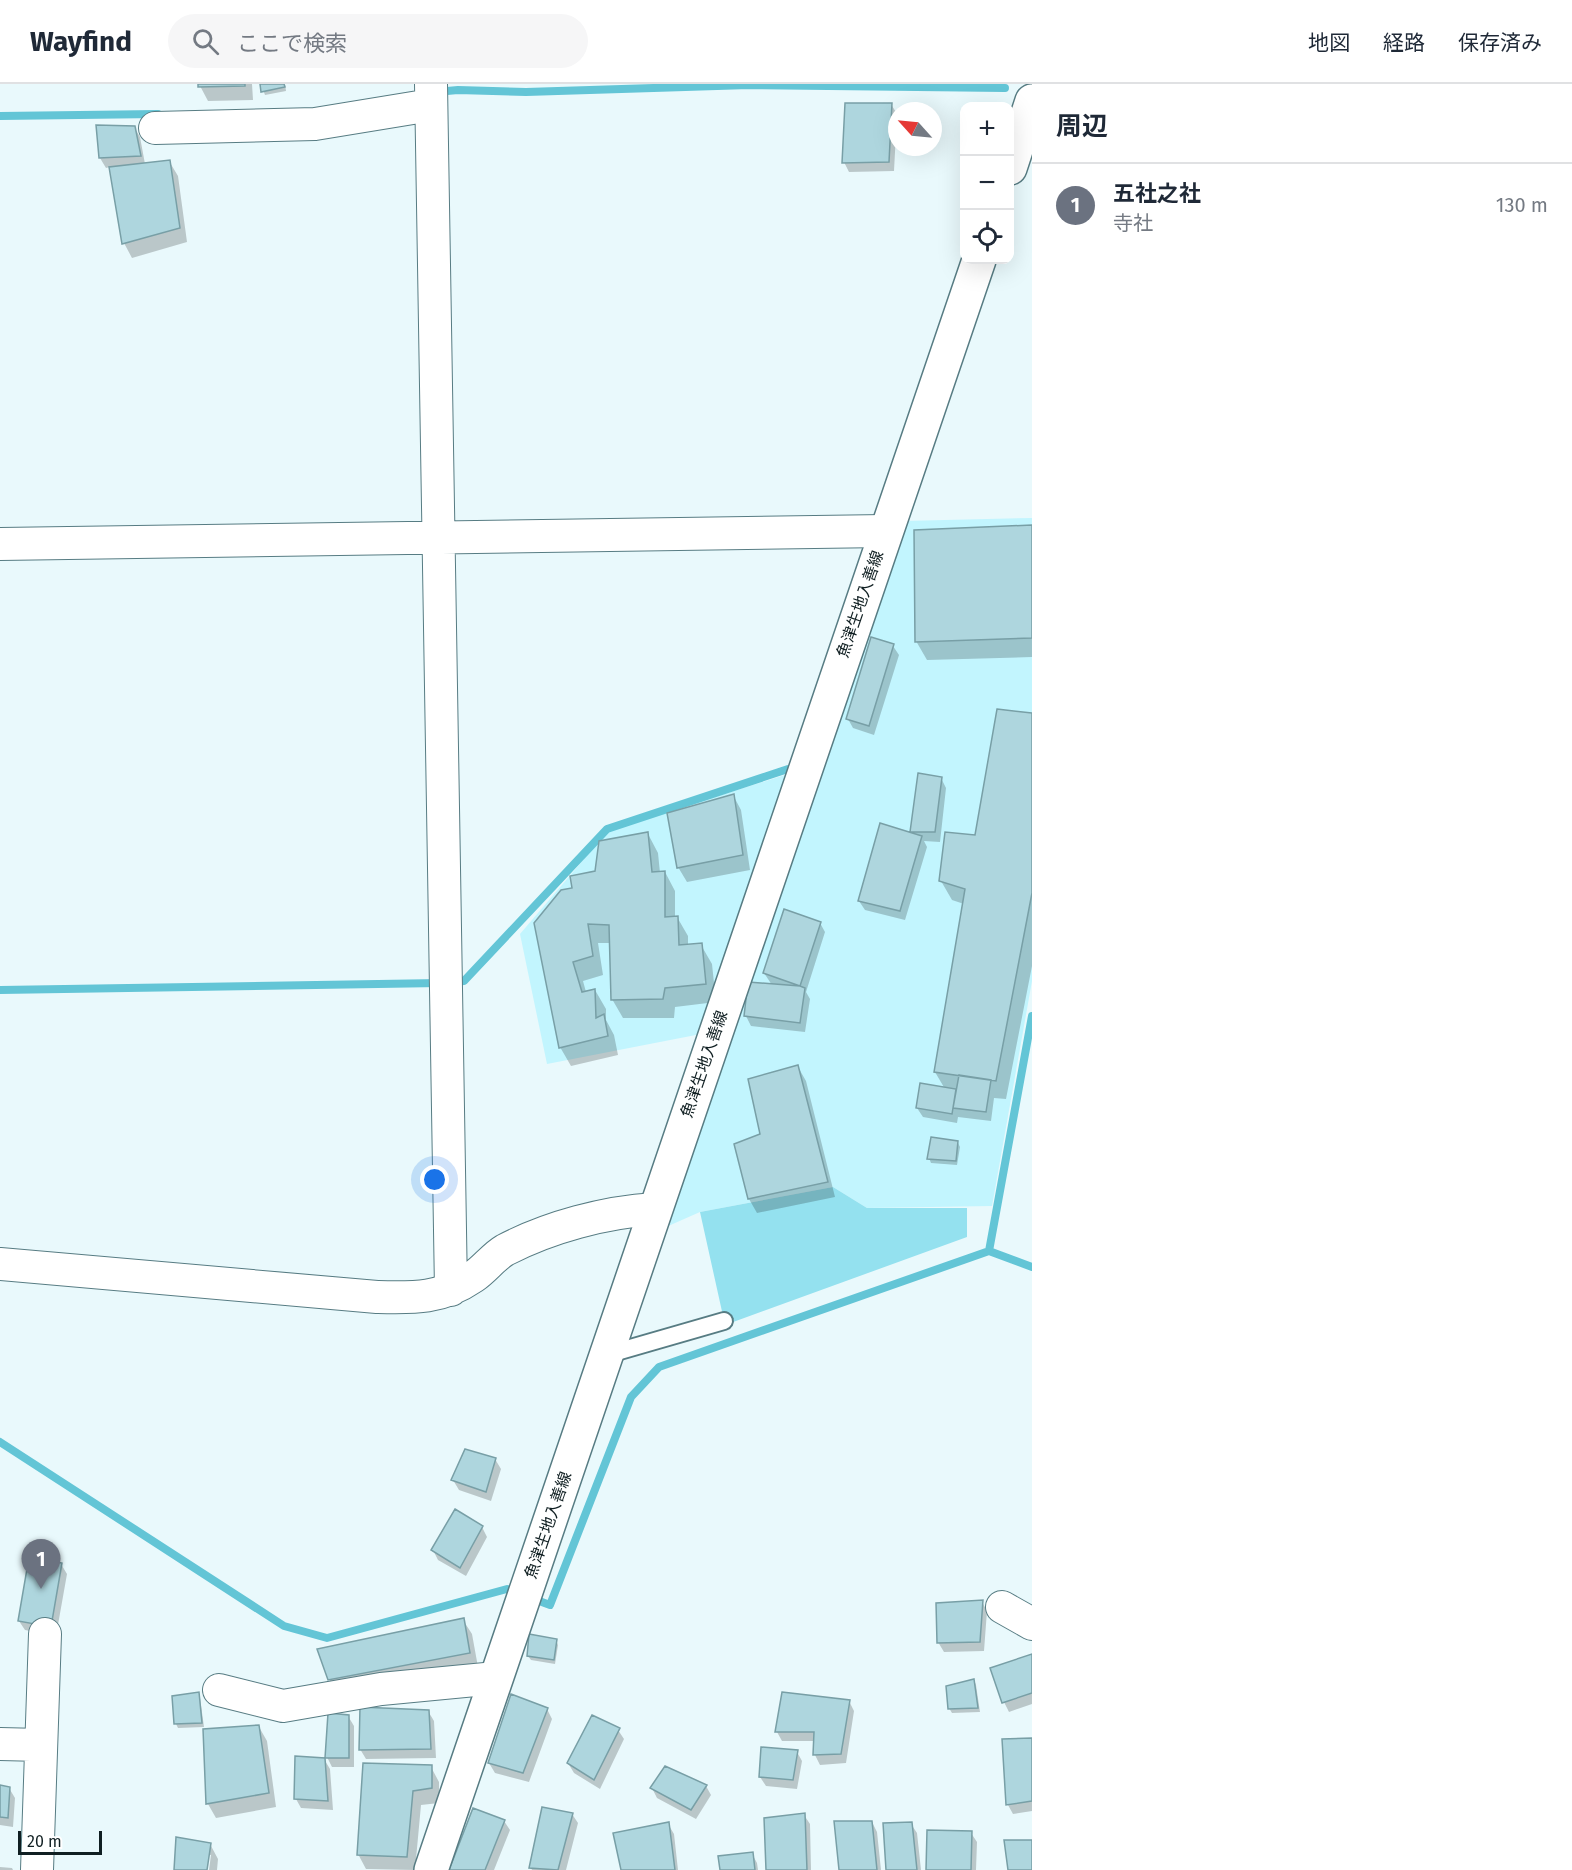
<!DOCTYPE html>
<html lang="ja">
<meta charset="utf-8">
<style>
:root{--surface:#fff;--page:#f6f6f7;--text:#1f2937;--muted:#747a83;--line:#e0e1e3;--accent:#1a73e8}
body{margin:0;font-family:"Fira Sans","Noto Sans JP",sans-serif;background:var(--page);color:var(--text)}
.controls{position:absolute;right:18px;top:18px;display:grid;overflow:hidden;border-radius:12px;box-shadow:0 6px 24px #0002}
.controls button{width:54px;height:54px;display:grid;place-items:center;padding:0;border:0;border-bottom:2px solid var(--line);background:var(--surface);color:var(--text);font:30px sans-serif}
.compass{position:absolute;left:888px;top:18px;width:54px;height:54px;border-radius:50%;background:var(--surface);box-shadow:0 6px 24px #0002;rotate:297deg}
.scale{position:absolute;left:18px;bottom:15px;width:84px;box-sizing:border-box;padding-left:6px;border:3px solid #101f22;border-top:0;font-size:16px;line-height:21px;white-space:nowrap;color:#101f22;-webkit-text-stroke:4px #fff;paint-order:stroke}
.you{position:absolute;left:435px;top:1096px;width:21px;height:21px;margin:-15px;border:4px solid #fff;border-radius:50%;background:#1a73e8;box-shadow:0 0 0 9px #1a73e833}
.badge{display:grid;place-items:center;width:39px;height:39px;border-radius:50%;background:var(--accent);color:#fff;font-size:20px;font-weight:700}
.pin{position:absolute;translate:-50% -50px;filter:drop-shadow(0 2px 3px #0008)}
.pin::after{content:'';position:absolute;top:32px;width:21px;height:18px;background:inherit;clip-path:polygon(0 0,100% 0,50% 100%)}
.list{margin:0;padding:0;list-style:none}
h2{display:flex;justify-content:space-between;align-items:center;height:78px;margin:0;padding:0 24px;font-size:26px}
h2 small{font-size:20px;font-weight:400;color:var(--muted)}
.list li{display:grid;grid-template-columns:39px 1fr auto;gap:18px;align-items:center;box-sizing:border-box;height:84px;padding:0 24px;border-top:2px solid var(--line)}
.list b{display:block;font-size:22px;white-space:nowrap}
.list p{margin:0;font-size:20px;white-space:nowrap;color:var(--muted)}
.list em{font-size:20px;font-style:normal;color:var(--muted)}
.icon{flex:none;width:33px;height:33px;fill:none;stroke:currentColor;stroke-width:2;stroke-linecap:round;stroke-linejoin:round}
.map{position:relative;flex:none;width:1032px;height:1786px;overflow:hidden}
header{display:flex;align-items:center;gap:36px;box-sizing:border-box;height:84px;padding:0 30px;background:var(--surface);border-bottom:2px solid var(--line)}
header strong{font-size:28px}
nav{display:flex;gap:33px;margin-inline-start:auto;font-size:21px}
.search{width:420px;height:54px;background:var(--page);display:flex;align-items:center;gap:15px;box-sizing:border-box;padding:0 21px;border-radius:33px;color:var(--muted);font-size:22px}
main{display:flex}
aside{flex:1;background:var(--surface)}
.map>svg:first-child{display:block}
</style>
<header>
<strong>Wayfind</strong>
<div class="search"><svg class="icon" aria-label="search" viewBox="0 0 24 24"><circle cx="10" cy="10" r="6"/><path d="M15 15l6 6"/></svg>ここで検索</div>
<nav><a>地図</a><a>経路</a><a>保存済み</a></nav>
</header>
<main>
<div class="map">
<svg width="1032" height="1786" viewBox="0 0 1032 1786">
<rect width="100%" height="100%" fill="#e9f9fc"/>
<path fill="#c2f5fe" d="M1032 434V897L992 1122 867 1124 833 1103 700 1128 666 1143 903 437Z
M791 689 701 950 547 980 520 850 608 747Z"/>
<path fill="#94e1ef" d="M833 1103 867 1124H967V1153L725 1241 700 1128Z"/>
<path fill="#0003" d="M199 0H252L253 16 208 17Z
M261 0H285L286 7 265 11Z
M891 20 897 30 894 87 849 88 844 78Z
M134 43 140 53 145 80 169 77 178 92 187 158 132 174 124 159 110 83 106 84 100 74Z
M1032 442V573L927 576 916 557Z
M893 562 899 571 874 651 853 644 848 635Z
M1032 631V882L1006 1015 994 1014 991 1037 958 1033 957 1039 923 1033 917 1024 945 1005 935 988 964 820 952 816 941 797 976 753Z
M919 691 941 694 946 704 940 758 924 757 927 763 905 836 865 826 859 817 911 750Z
M733 711 741 726 750 786 687 798 678 783Z
M648 750 658 769 660 789 665 788 675 807V833H677L688 852V862L701 861 712 880 716 918 675 923 674 934H623L612 915 611 859H598L603 891 583 897 586 908 595 906 606 925V936L614 951 618 971 571 982 560 963 574 806Z
M820 839 825 848 806 908 810 915 805 948 751 942 746 932 772 901 764 889Z
M798 983 806 997 835 1113 757 1129 749 1115 736 1061 762 1051Z
M958 1059 960 1063 957 1081 931 1079 929 1074Z
M495 1375 501 1385 491 1417 459 1406 453 1396Z
M482 1443 487 1453 466 1492 438 1476 433 1466Z
M61 1480 67 1490 56 1552 25 1546 19 1537Z
M982 1518 987 1527 984 1567 944 1568 938 1558Z
M463 1536 472 1550 478 1583 337 1610 329 1595Z
M556 1556 558 1561 555 1580 531 1576 528 1572Z
M1032 1571V1620L1009 1628 1004 1618Z
M974 1596 976 1601 980 1628 952 1629 949 1624Z
M198 1610 200 1614 204 1643 178 1644 176 1640Z
M849 1617 854 1627 846 1679 820 1681 815 1671V1657H782L777 1648Z
M547 1625 552 1635 529 1698 495 1689 489 1679Z
M428 1627 434 1637 436 1674 366 1675 360 1665Z
M348 1632 354 1642V1683H332L327 1673Z
M259 1643 267 1657 276 1723 216 1734 208 1720Z
M618 1646 624 1655 600 1705 574 1689 568 1679Z
M1032 1656V1727L1013 1730 1008 1721Z
M797 1668 802 1677 797 1705 766 1702 760 1693Z
M324 1675 330 1685 333 1726 301 1724 296 1715Z
M431 1683 439 1698V1719L421 1721 415 1786 366 1785 358 1770Z
M706 1702 711 1711 696 1735 657 1714 652 1704Z
M0 1703 9 1704 15 1714 13 1743 0 1741Z
M572 1730 578 1739 566 1786H532L531 1784Z
M804 1731 810 1740 811 1786H767Z
M504 1737 510 1746 494 1786H451Z
M872 1738 877 1748 881 1786H840Z
M668 1740 674 1750 678 1786H623Z
M911 1740 917 1749 921 1786H887Z
M971 1749 977 1758 976 1786H927Z
M210 1760 218 1775 217 1786H209L211 1771H208L206 1786H175Z
M752 1770 757 1779 758 1786H721Z
M0 1783 12 1784 13 1786H0Z"/>
<g fill="none" stroke-linecap="round" stroke-linejoin="round">
<path stroke="#63c5d6" stroke-width="8" d="M436 8 458 6 526 8 749 1 1005 4
M0 32 158 30
M453 898 464 897 607 745 788 685
M0 906 440 899
M989 1167 1032 932
M0 1358 284 1542 327 1554 507 1505 519 1510
M531 1514 550 1521 631 1313 659 1283 989 1167 1032 1183"/>
</g>
<path fill="#aed6de" stroke="#789fa6" stroke-width="1.5" d="M198 0H245V2L198 3Z
M260 0H284L285 3 261 8Z
M845 19H892L889 78 842 79Z
M96 41 135 42 141 72 99 74Z
M170 76 180 144 122 160 109 83Z
M1032 441V554L915 558 914 446Z
M871 553 894 560 869 642 846 635Z
M997 625 1032 629V809L996 997 934 988 965 805 939 797 945 748 975 751Z
M918 689 942 693 935 748H910Z
M734 710 743 771 677 784 667 729Z
M880 739 922 752 900 827 858 817Z
M648 748 652 788 665 787V833L678 832 679 861 702 859 706 900 665 904 663 915 611 916 609 841 588 840 593 872 573 878 582 908 595 905 596 934 604 930 608 952 559 964 534 839 561 806 572 804 570 792 595 787 599 757Z
M784 825 821 838 800 902 763 889Z
M748 898 800 902 805 904 800 939 744 932Z
M798 981 828 1098 748 1115 734 1060 760 1050 748 995Z
M959 991 991 996 986 1028 953 1024Z
M920 999 956 1005 952 1030 916 1024Z
M931 1053 958 1057 956 1077 927 1075Z
M465 1365 496 1374 486 1408 451 1396Z
M455 1425 483 1442 460 1484 431 1466Z
M29 1473 62 1479 51 1543 18 1537Z
M983 1516 980 1558 937 1559 936 1519Z
M464 1534 470 1569 328 1596 317 1565Z
M529 1550 557 1555 554 1576 527 1572Z
M1032 1570V1609L1002 1619 990 1584Z
M974 1595 978 1624 948 1625 946 1602Z
M199 1608 202 1639 174 1640 172 1612Z
M782 1608 850 1616 841 1670 813 1671 814 1648H775Z
M511 1610 548 1624 523 1689 488 1679Z
M360 1623 429 1626 431 1665 359 1666Z
M328 1629 349 1631V1674H325Z
M592 1631 620 1644 594 1696 567 1679Z
M259 1641 269 1709 206 1720 203 1645Z
M1032 1654V1717L1006 1721 1002 1655Z
M761 1663 798 1666 793 1696 759 1693Z
M295 1672 325 1674 328 1717 294 1715Z
M363 1679 432 1681V1704L413 1707 407 1773 357 1771Z
M665 1682 707 1701 691 1726 650 1704Z
M0 1701 10 1703 8 1734 0 1733Z
M542 1723 573 1729 558 1786 529 1784Z
M473 1724 505 1736 485 1786H449Z
M805 1729 807 1786H766L764 1734Z
M834 1737H872L877 1786H839Z
M669 1738 675 1786H621L613 1749Z
M912 1738 917 1786H886L883 1739Z
M927 1746 972 1747 971 1786H926Z
M176 1753 211 1759 207 1786H174Z
M1004 1756H1032V1786H1008Z
M753 1768 755 1786H720L718 1772Z"/>
<g fill="none" stroke-linecap="round" stroke-linejoin="round">
<g stroke="#577c83" stroke-width="20">
<path id="service" d="M606 1271 724 1237"/>
</g>
<g stroke="#577c83" stroke-width="34">
<path id="minor" d="M431 0 451 1206
M155 44 315 40 431 21
M0 460 885 447
M0 1180 377 1213C414 1214 441 1215 473 1193 485 1185 493 1173 505 1166 549 1143 605 1128 655 1125
M1002 1523 1032 1540
M219 1606 283 1622 381 1605 496 1594
M0 1660 41 1661
M37 1786 45 1550"/>
</g>
<g stroke="#577c83" stroke-width="36">
<path id="primary" d="M1010 84 1032 17
M431 1786 979 176"/>
</g>
<use href="#service" stroke="#fff" stroke-width="16"/>
<use href="#minor" stroke="#fff" stroke-width="32"/>
<use href="#primary" stroke="#fff" stroke-width="33"/>
</g>
<g text-anchor="middle" dominant-baseline="central" stroke-width="4.5" stroke-linejoin="round" paint-order="stroke">
<g font-size="16" fill="#101f22" stroke="#fff">
<text transform="translate(860 520) rotate(-71)">魚津生地入善線</text>
<text transform="translate(704 980) rotate(-71)">魚津生地入善線</text>
<text transform="translate(548 1441) rotate(-71)">魚津生地入善線</text>
</g>
</g>
</svg>
<div class="controls">
<button>+</button>
<button>−</button>
<button><svg class="icon" aria-label="locate" viewBox="0 0 24 24"><circle cx="12" cy="12" r="6"/><path d="M12 2v4M12 18v4M2 12h4M18 12h4"/></svg></button>
</div>
<svg class="compass" viewBox="-18 -18 36 36"><path d="M0-13l5 13h-10z" fill="#e53935"/><path d="M0 13l5-13h-10z" fill="#747a83"/></svg>
<div class="scale">20 m</div>
<div class="you"></div>
<div class="pin badge" style="left:41px;top:1505px;background:#6b7280">1</div>
</div>
<aside>
<h2>周辺<small></small></h2>
<ul class="list">
<li><span class="badge" style="background:#6b7280">1</span><div><b>五社之社</b><p>寺社</p></div><em>130 m</em></li>
</ul>
</aside>
</main>
